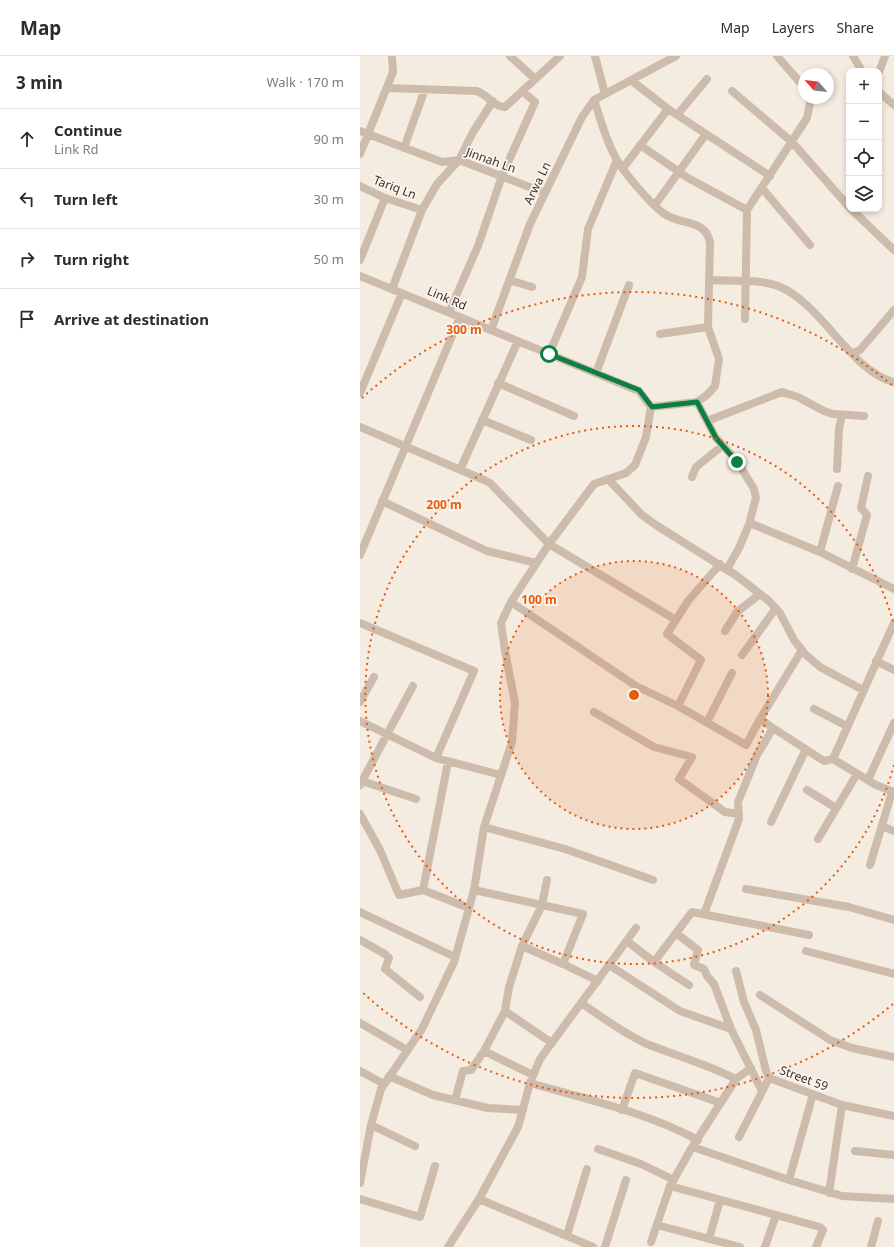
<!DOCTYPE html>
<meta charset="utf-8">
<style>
:root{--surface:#fff;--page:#f2f2f3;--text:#2b2b33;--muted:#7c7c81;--line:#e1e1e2}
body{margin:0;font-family:"Noto Sans",sans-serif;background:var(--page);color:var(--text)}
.controls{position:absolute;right:12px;top:12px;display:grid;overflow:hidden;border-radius:8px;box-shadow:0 2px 6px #0003}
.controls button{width:36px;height:36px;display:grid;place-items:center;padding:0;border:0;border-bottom:1px solid var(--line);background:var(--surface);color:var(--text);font:20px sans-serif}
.compass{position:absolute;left:438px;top:12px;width:36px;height:36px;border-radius:50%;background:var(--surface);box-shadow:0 2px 6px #0003;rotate:297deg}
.stop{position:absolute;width:12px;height:12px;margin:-9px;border:3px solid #0b8043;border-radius:50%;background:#fff}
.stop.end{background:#0b8043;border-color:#fff;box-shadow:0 1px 4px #0008}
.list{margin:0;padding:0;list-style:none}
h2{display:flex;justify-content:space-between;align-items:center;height:52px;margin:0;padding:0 16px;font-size:17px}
h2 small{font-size:13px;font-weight:400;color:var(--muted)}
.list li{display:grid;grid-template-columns:26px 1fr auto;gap:12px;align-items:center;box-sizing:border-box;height:60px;padding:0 16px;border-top:1px solid var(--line)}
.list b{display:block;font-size:15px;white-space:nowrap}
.list p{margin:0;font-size:13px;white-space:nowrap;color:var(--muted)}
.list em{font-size:13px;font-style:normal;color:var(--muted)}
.icon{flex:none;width:22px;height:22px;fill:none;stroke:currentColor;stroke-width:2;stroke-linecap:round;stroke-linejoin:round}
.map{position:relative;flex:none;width:534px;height:1191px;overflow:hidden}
header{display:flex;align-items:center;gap:24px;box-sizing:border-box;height:56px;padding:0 20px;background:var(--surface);border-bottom:1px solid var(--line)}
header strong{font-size:19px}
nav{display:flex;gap:22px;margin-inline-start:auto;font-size:14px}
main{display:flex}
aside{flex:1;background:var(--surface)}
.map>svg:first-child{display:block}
</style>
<header>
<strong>Map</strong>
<nav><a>Map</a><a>Layers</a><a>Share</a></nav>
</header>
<main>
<aside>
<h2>3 min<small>Walk · 170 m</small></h2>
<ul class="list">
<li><svg class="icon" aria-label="ahead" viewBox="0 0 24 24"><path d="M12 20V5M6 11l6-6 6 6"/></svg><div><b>Continue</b><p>Link Rd</p></div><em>90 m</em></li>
<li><svg class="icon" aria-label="left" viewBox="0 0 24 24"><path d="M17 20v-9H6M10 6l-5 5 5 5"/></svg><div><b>Turn left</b></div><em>30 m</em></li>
<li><svg class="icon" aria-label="right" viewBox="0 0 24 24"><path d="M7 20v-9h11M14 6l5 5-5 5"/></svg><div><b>Turn right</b></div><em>50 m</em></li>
<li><svg class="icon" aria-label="arrive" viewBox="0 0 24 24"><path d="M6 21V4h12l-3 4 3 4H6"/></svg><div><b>Arrive at destination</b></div></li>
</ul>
</aside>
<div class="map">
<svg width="534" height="1191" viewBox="0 0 534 1191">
<rect width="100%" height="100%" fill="#f4ebe1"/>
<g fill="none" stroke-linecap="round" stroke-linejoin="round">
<path stroke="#cdbbac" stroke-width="8" d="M150 0 175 23
M235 0 245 38
M417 0 444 31
M493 0 502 15
M519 16 525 0
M271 24 308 53 410 120
M27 32 116 35C127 37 134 52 145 51L200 0
M372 35 432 86 489 151
M519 36 534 49
M317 59 347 23
M0 75 82 106 99 104 185 137
M280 89 328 122 387 154
M44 92 65 33
M0 98 33 16 32 0
M263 112 308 53
M0 130 25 142 62 154
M402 132 450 189
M295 149 346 78
M491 153 534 194
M0 204 25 142
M0 220 279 335 291 351
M149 224 172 231
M349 224C369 225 400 223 418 230 462 247 492 317 534 326
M32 233 62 154 77 128 99 104 113 76 133 45
M89 256 118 190 142 120 175 46 162 35
M385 263 387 154 447 62 451 42
M131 274 170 168 222 61 234 44 316 0
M300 278 348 271
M493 297 500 294 534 254
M189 298 222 221 228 173 257 104
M236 317 269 229
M138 327 214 360
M0 337 42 237
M337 346 356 382 377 405 394 433 396 442 390 464 392 468 460 496 534 533
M122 364 171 384
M347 365 422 336 438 341 464 355 473 358 504 360
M0 371 124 424 130 427 189 488 316 564
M477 413 479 373 482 359
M100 414 158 285
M332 421 336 411 362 390
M248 423 282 459 296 469 377 520 409 545 420 557 434 584 445 598 460 611 503 634
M22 445 127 495 176 507
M460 496 478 430
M0 499 100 261
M367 513 379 492 390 466
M492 513 507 459 501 452 508 420
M151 546 276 630 318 650 341 604 307 578 328 545 360 508
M0 567 114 615 76 702
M365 575 377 556 400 538
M382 599 416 552
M516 605 534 614
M0 646 14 621
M318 650 386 689 400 663
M454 653 487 670
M234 656 294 691 332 701 319 723 365 756 379 758
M0 665 76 702 141 719
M347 666 372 617
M413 672 464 705 473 703 516 729 534 736
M473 703 534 567
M508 724 534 667
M2 725 56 743
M0 729 53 630
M447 734 476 752
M0 758 20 794 39 839 63 834 88 706
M411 766 446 693
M522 770 534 775
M124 771 205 793 293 824
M458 783 497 718
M510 809 532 736
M187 824 182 849 162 890 203 908
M386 833 489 851 534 864
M63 834 109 852
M114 834 223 858 203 908 238 925
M0 856 95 901
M344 858 379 763 378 746 397 699 413 672 400 663 442 594
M316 877 338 894 334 909 344 913 347 920 354 928 371 973 402 1035
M0 884 25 898 29 902 25 913 60 941
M267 885 294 906 329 929
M162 890 149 931 145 955 192 987
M446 895 534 918
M294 906 332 856 449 879
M249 909 320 955 371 973
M376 915 384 946 396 974 406 1015 409 1022 482 1049 534 1060
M400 939 470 984 492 992 534 1001
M221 947C242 961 264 978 287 988 317 1000 347 1008 376 1023
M0 967 47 994
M124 995 173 1019
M0 1015 24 1028
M29 1020 73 1039 128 1052 163 1054
M170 1027C226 1043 286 1056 338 1084
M95 1044 103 1015 111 1014 124 995 145 955
M262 1054 275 1017 361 1047
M11 1069 55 1090
M379 1081 409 1022
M333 1091 429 1124 482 1140 534 1143
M238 1093 281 1108 314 1124
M495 1095 534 1099
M429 1124 453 1038
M0 1127 11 1069 21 1033 62 973 94 906 114 834 124 771 152 686 155 647 145 595 141 567 151 546 189 488 234 428 266 417 275 409 286 381 291 351 337 346 347 339 355 330 359 303 348 271 350 187C346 162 320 170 303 157 290 147 265 118 257 104 246 86 241 64 234 44
M310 1130 460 1171 463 1174 456 1191
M469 1137 482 1049
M0 1143 60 1161 75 1110
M119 1143 233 1191
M297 1169 380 1191
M207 1179 227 1113
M349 1183 360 1144
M291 1186 310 1130 331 1093 376 1023 391 1012
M88 1191 119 1143 158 1071 170 1027 180 1003 276 872
M245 1191 266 1124
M405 1191 416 1159
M511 1191 518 1165"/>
</g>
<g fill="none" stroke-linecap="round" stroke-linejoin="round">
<path stroke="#0b8043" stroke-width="5" d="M189 298 279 334 292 351 337 346 356 382 377 406"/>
</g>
<circle cx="274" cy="639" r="134" fill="#e8590c" fill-opacity=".12"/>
<g fill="none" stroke="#e8590c" stroke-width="2" stroke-dasharray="2 4">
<circle cx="274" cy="639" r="134"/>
<path d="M534 709A269 269 0 1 1 534 569"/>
<path d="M533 948A403 403 0 0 1 2 936M2 342A403 403 0 0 1 533 330"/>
</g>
<g text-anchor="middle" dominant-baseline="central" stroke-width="3.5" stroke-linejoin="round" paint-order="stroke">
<g font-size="12" fill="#3b302b" stroke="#fbf5ee">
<text transform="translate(131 104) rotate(20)">Jinnah Ln</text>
<text transform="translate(177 127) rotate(-64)">Arwa Ln</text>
<text transform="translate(35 131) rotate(21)">Tariq Ln</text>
<text transform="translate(87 242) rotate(23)">Link Rd</text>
<text transform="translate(444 1022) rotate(20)">Street 59</text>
</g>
</g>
<circle cx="274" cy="639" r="6" fill="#e8590c" stroke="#fbf5ee" stroke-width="2"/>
<g font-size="12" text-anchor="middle" font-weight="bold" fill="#e8590c" stroke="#fbf5ee" stroke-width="3.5" stroke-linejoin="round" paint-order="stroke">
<text x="104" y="278">300 m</text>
<text x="84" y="453">200 m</text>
<text x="179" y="548">100 m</text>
</g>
</svg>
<div class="controls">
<button>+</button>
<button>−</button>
<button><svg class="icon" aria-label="locate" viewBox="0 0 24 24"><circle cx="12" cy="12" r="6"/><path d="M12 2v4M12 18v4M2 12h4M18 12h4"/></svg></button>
<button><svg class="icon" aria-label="layers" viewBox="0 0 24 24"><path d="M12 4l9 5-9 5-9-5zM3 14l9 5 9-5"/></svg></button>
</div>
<svg class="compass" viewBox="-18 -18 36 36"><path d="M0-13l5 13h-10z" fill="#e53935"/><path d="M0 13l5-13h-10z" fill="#7c7c81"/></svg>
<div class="stop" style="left:189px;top:298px"></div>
<div class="stop end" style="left:377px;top:406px"></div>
</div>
</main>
